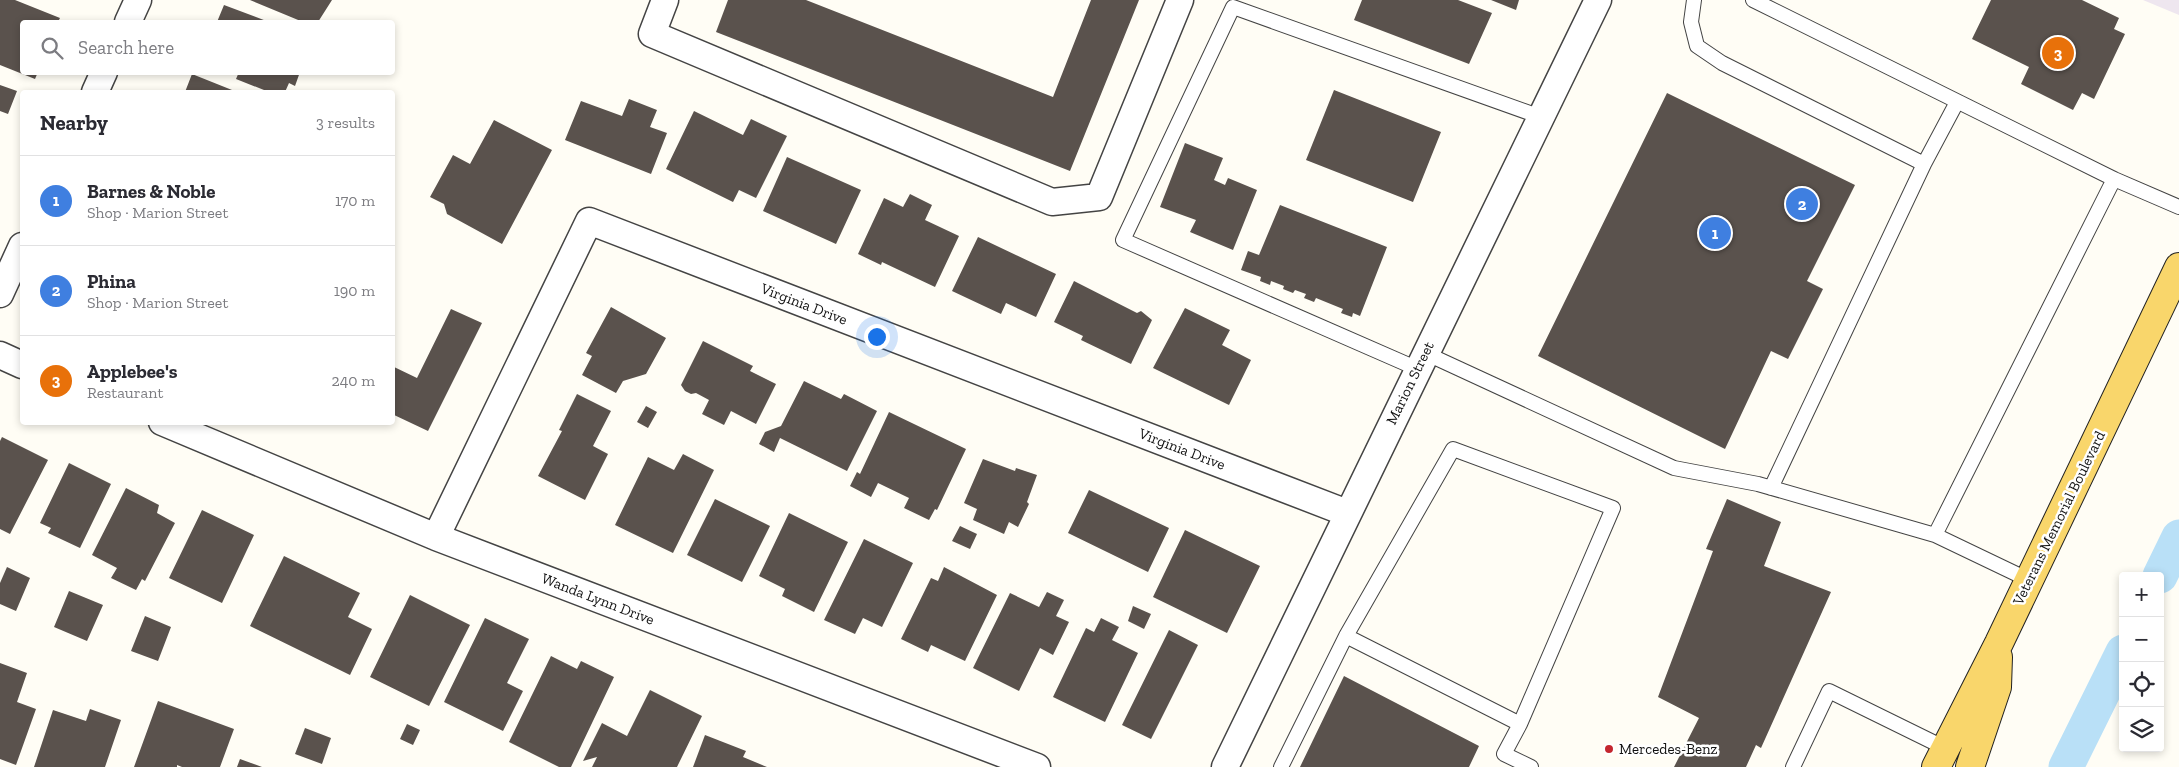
<!DOCTYPE html>
<meta charset="utf-8">
<style>
:root{--surface:#fff;--page:#f7f7f7;--text:#2b2b33;--muted:#7c7c81;--line:#e1e1e2;--accent:#0f766e}
body{margin:0;font-family:"Zilla Slab",serif;background:var(--page);color:var(--text)}
.controls{position:absolute;right:15px;bottom:15px;display:grid;overflow:hidden;border-radius:5px;box-shadow:0 2px 8px #0003}
.controls button{width:45px;height:45px;display:grid;place-items:center;padding:0;border:0;border-bottom:1px solid var(--line);background:var(--surface);color:var(--text);font:25px sans-serif}
.you{position:absolute;left:876px;top:336px;width:18px;height:18px;margin:-12px;border:4px solid #fff;border-radius:50%;background:#1a73e8;box-shadow:0 0 0 8px #1a73e833}
.badge{display:grid;place-items:center;width:32px;height:32px;border-radius:50%;background:var(--accent);color:#fff;font-size:16px;font-weight:700}
.pin{position:absolute;translate:-50% -50%;border:2px solid #fff;box-shadow:0 1px 5px #0006}
.list{margin:0;padding:0;list-style:none}
h2{display:flex;justify-content:space-between;align-items:center;height:65px;margin:0;padding:0 20px;font-size:21px}
h2 small{font-size:16px;font-weight:400;color:var(--muted)}
.list li{display:grid;grid-template-columns:32px 1fr auto;gap:15px;align-items:center;box-sizing:border-box;height:90px;padding:0 20px;border-top:1px solid var(--line)}
.list b{display:block;font-size:19px;white-space:nowrap}
.list p{margin:0;font-size:16px;white-space:nowrap;color:var(--muted)}
.list em{font-size:16px;font-style:normal;color:var(--muted)}
.icon{flex:none;width:28px;height:28px;fill:none;stroke:currentColor;stroke-width:2;stroke-linecap:round;stroke-linejoin:round}
.map{position:relative;flex:none;width:2179px;height:767px;overflow:hidden}
.search{position:absolute;background:var(--surface);box-shadow:0 2px 8px #0003;left:20px;top:20px;width:375px;height:55px;display:flex;align-items:center;gap:12px;box-sizing:border-box;padding:0 18px;border-radius:5px;color:var(--muted);font-size:19px}
.panel{position:absolute;background:var(--surface);box-shadow:0 2px 8px #0003;left:20px;top:90px;width:375px;height:335px;border-radius:5px}
.map>svg:first-child{display:block}
</style>
<div class="map">
<svg width="2179" height="767" viewBox="0 0 2179 767">
<rect width="100%" height="100%" fill="#fffdf5"/>
<path fill="#eee6ef" d="M2143 0H2179V15Z"/>
<g fill="none" stroke-linecap="round" stroke-linejoin="round">
<path stroke="#b9e0f7" stroke-width="35" d="M2160 576 2179 537
M2066 767 2123 652"/>
</g>
<path fill="#5a524d" d="M0 0H15L60 18 58 22H22V72H38L35 79 0 65Z
M250 0H332L318 22H303Z
M728 0H806L1053 97 1091 0H1139L1070 171 716 32Z
M1362 0H1458L1492 13 1469 64 1354 20Z
M1491 0H1519L1516 10Z
M1991 0H2082L2119 18 2114 29 2125 34 2094 99 2082 93 2073 110 2021 84 2029 67 1972 39Z
M224 5 269 22H217Z
M239 72H300L295 86 289 83 285 92H269L236 79Z
M192 74 237 92H185Z
M0 85 17 91 8 114 0 111Z
M1334 90 1441 132 1413 202 1306 160Z
M1667 93 1855 185 1807 281 1823 289 1788 359 1771 351 1725 449 1538 356Z
M629 99 657 110 650 127 667 133 651 174 565 140 581 101 622 116Z
M694 111 743 135 751 119 787 136 756 198 739 190 733 202 666 169Z
M494 120 552 150 502 244 447 214 444 204 430 197 453 155 470 164Z
M1185 143 1223 158 1214 180 1225 185 1228 178 1257 190 1233 250 1190 232 1196 220 1160 207Z
M787 157 861 190 836 244 763 211Z
M910 194 932 205 925 220 959 236 935 287 882 262 881 265 858 254 884 198 903 207Z
M1280 205 1387 247 1360 316 1353 313 1352 317 1341 313 1343 309 1316 298 1314 302 1304 298 1306 294 1295 290 1293 293 1283 289 1284 286 1271 281 1270 285 1260 281 1261 277 1241 270 1248 251 1259 255Z
M978 237 1056 274 1036 317 1006 303 1001 314 952 291Z
M1074 281 1137 313 1141 311 1152 320 1131 364 1081 340 1083 336 1054 322Z
M611 307 666 338 646 374 623 381 616 393 582 375 592 356 586 353Z
M1185 308 1230 330 1222 345 1251 360 1229 405 1153 368Z
M451 309 482 323 428 431 392 414V366L417 378Z
M703 341 753 366 750 371 776 384 756 424 731 411 724 425 702 414 709 400 696 393 691 394 685 391 681 385Z
M804 381 841 399 844 394 877 411 847 471 780 438 774 452 759 444 765 432 781 426Z
M577 394 611 411 593 446 608 454 585 500 538 476 562 431 559 430Z
M646 406 657 412 648 428 637 422Z
M889 412 966 449 937 510 935 509 929 520 904 508 909 498 878 483 871 497 850 486 857 472 860 474Z
M2 437 48 460 10 534 0 529V441Z
M683 454 714 470 673 553 615 525 648 457 674 470Z
M983 459 1015 471 1016 468 1037 475 1027 502 1029 504 1018 527 1009 522 1004 534 973 520 977 509 964 503Z
M69 463 111 484 80 548 48 533 51 528 40 523Z
M126 488 159 505 157 513 175 523 145 581 142 579 136 590 111 578 117 568 92 555Z
M1089 490 1169 528 1148 572 1068 533Z
M715 499 770 526 742 582 687 555Z
M1727 499 1781 522 1764 566 1831 592 1761 748 1756 745 1746 767H1674L1699 718 1658 697 1713 551 1706 549Z
M202 510 254 535 222 603 169 578Z
M789 513 848 542 814 612 782 596 785 589 759 576Z
M960 526 977 534 970 549 952 541Z
M1185 530 1260 566 1227 633 1153 597Z
M864 539 913 563 882 627 863 618 855 634 824 620Z
M284 556 360 593 348 617 372 629 350 675 250 626Z
M7 567 30 578 16 611 0 604V583Z
M944 567 997 595 965 661 931 645 928 652 901 639 931 578 938 581Z
M69 591 103 605 87 641 54 627Z
M1047 592 1064 600 1056 616 1069 622 1053 655 1040 648 1019 691 973 668 1010 593 1039 607Z
M410 595 470 625 429 706 370 677Z
M1133 606 1151 614 1144 629 1128 621Z
M145 616 171 627 158 661 131 651Z
M485 618 529 639 507 683 523 691 503 731 444 702Z
M1101 618 1119 627 1112 640 1138 653 1105 722 1053 697 1086 628 1094 632Z
M1169 630 1198 645 1151 739 1122 725Z
M551 656 577 669 581 661 614 677 571 767H559L509 742Z
M0 663 27 673 17 702 36 709 16 765 0 759Z
M1344 676 1479 746 1469 767H1300Z
M650 690 702 716 677 767H592L597 757 583 761 602 723 627 736Z
M158 701 234 729 220 767H182L177 765V767H134Z
M90 709 121 720 105 767H34L53 710 86 721Z
M407 724 420 730 413 745 400 739Z
M305 728 331 738 322 764 295 754Z
M705 735 746 751 743 757 767 767H693Z
M240 759 262 767H237Z"/>
<g fill="none" stroke-linecap="round" stroke-linejoin="round">
<g stroke="#444" stroke-width="16">
<path id="lane" d="M1694 0 1691 22 1697 46 1722 63 1924 164 1771 488
M1753 0 2114 179 2179 207
M1924 164 1957 102
M1425 353 1674 468 1758 484 1935 535 2029 580
M1418 369 1123 240 1233 7 1541 117
M1935 535 2114 179
M1520 724 1346 636 1453 449 1613 508 1520 724 1504 754 1531 767
M1281 767 1346 636
M1793 767 1829 691 1945 748"/>
</g>
<g stroke="#444" stroke-width="29">
<path id="street" d="M665 0 652 34 1052 202 1099 197 1180 0
M128 22 138 0
M95 92 104 72
M0 294 22 246
M0 355 22 365
M162 422 436 537 1037 767
M436 537 589 221 1347 513
M1225 767 1598 0"/>
</g>
<g stroke="#222" stroke-width="30">
<path id="primary" d="M1936 767 1999 643 2179 267
M1970 767 1997 687 1998 657"/>
</g>
<use href="#lane" stroke="#fff" stroke-width="14"/>
<use href="#street" stroke="#fff" stroke-width="26"/>
<use href="#primary" stroke="#f9d66b" stroke-width="28"/>
</g>
<circle fill="#c4262e" stroke="#fff" stroke-width="2" cx="1609" cy="749" r="5"/>
<g text-anchor="middle" dominant-baseline="central" stroke-width="5" stroke-linejoin="round" paint-order="stroke">
<g font-size="15" fill="#111" stroke="#fff">
<text transform="translate(804 304) rotate(21)">Virginia Drive</text>
<text transform="translate(1410 383) rotate(-64)">Marion Street</text>
<text transform="translate(1182 449) rotate(21)">Virginia Drive</text>
<text transform="translate(2059 518) rotate(-64)">Veterans Memorial Boulevard</text>
<text transform="translate(598 599) rotate(21)">Wanda Lynn Drive</text>
</g>
<g font-size="15" fill="#111" stroke="#fff" text-anchor="start">
<text x="1619" y="749">Mercedes-Benz</text>
</g>
</g>
</svg>
<div class="controls">
<button>+</button>
<button>−</button>
<button><svg class="icon" aria-label="locate" viewBox="0 0 24 24"><circle cx="12" cy="12" r="6"/><path d="M12 2v4M12 18v4M2 12h4M18 12h4"/></svg></button>
<button><svg class="icon" aria-label="layers" viewBox="0 0 24 24"><path d="M12 4l9 5-9 5-9-5zM3 14l9 5 9-5"/></svg></button>
</div>
<div class="you"></div>
<div class="pin badge" style="left:1715px;top:233px;background:#3f7fe0">1</div>
<div class="pin badge" style="left:1802px;top:204px;background:#3f7fe0">2</div>
<div class="pin badge" style="left:2058px;top:53px;background:#e8710a">3</div>
<div class="search"><svg class="icon" aria-label="search" viewBox="0 0 24 24"><circle cx="10" cy="10" r="6"/><path d="M15 15l6 6"/></svg>Search here</div>
<section class="panel">
<h2>Nearby<small>3 results</small></h2>
<ul class="list">
<li><span class="badge" style="background:#3f7fe0">1</span><div><b>Barnes &amp; Noble</b><p>Shop · Marion Street</p></div><em>170 m</em></li>
<li><span class="badge" style="background:#3f7fe0">2</span><div><b>Phina</b><p>Shop · Marion Street</p></div><em>190 m</em></li>
<li><span class="badge" style="background:#e8710a">3</span><div><b>Applebee's</b><p>Restaurant</p></div><em>240 m</em></li>
</ul>
</section>
</div>
